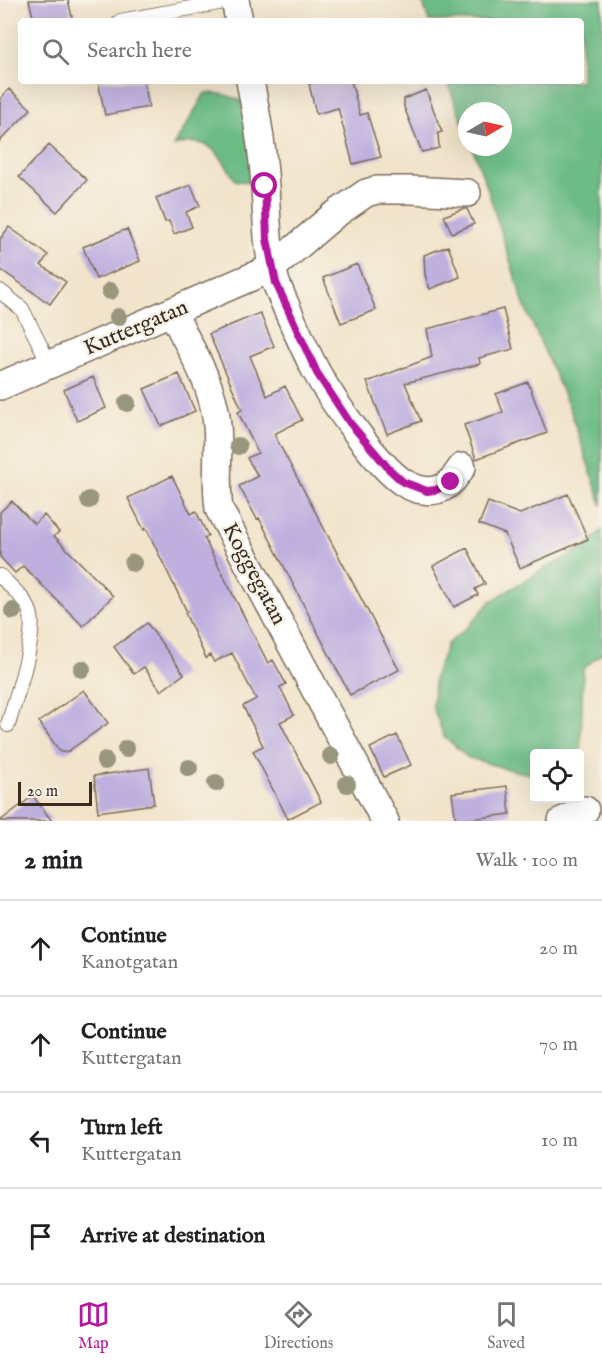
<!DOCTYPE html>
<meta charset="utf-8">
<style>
:root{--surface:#fff;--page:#f6f6f6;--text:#202124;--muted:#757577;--line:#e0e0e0;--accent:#b5179e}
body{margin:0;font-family:"IM FELL English",serif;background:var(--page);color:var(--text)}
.controls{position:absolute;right:18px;bottom:18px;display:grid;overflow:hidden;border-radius:6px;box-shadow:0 6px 24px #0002}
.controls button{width:54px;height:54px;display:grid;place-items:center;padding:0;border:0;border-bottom:2px solid var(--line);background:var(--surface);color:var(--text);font:30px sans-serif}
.compass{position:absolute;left:458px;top:102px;width:54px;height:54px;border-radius:50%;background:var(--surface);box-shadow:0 6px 24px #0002;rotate:81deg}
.scale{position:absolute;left:18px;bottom:15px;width:74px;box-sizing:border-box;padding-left:6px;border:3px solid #3b2a1e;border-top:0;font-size:16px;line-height:21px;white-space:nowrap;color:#3b2a1e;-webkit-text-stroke:4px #f7f3e8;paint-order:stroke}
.stop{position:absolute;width:18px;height:18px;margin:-14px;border:4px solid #b5179e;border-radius:50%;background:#fff}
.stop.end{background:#b5179e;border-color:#fff;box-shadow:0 2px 6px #0008}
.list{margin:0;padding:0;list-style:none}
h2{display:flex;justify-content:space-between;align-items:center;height:78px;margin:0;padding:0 24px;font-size:26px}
h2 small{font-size:20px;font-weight:400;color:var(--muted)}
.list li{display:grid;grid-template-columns:39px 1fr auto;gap:18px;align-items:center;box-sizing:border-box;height:96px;padding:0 24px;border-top:2px solid var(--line)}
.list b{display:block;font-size:22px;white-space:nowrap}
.list p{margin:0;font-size:20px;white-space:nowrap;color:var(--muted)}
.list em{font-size:20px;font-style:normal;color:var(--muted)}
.icon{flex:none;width:33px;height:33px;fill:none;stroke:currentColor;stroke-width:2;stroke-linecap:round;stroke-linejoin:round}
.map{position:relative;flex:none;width:602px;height:821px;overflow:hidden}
.search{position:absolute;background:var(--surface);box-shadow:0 6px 24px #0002;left:18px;right:18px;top:18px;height:66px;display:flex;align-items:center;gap:15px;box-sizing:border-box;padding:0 21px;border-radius:6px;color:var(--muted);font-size:22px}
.sheet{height:462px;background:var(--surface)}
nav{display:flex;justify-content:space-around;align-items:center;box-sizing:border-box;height:84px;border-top:2px solid var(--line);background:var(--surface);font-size:16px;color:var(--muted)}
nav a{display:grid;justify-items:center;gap:3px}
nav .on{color:var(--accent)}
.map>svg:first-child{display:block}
</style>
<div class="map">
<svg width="602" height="821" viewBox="0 0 602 821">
<rect width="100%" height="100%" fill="#f7f3e8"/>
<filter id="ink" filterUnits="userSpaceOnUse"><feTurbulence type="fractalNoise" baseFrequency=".0167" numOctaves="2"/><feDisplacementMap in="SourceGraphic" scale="12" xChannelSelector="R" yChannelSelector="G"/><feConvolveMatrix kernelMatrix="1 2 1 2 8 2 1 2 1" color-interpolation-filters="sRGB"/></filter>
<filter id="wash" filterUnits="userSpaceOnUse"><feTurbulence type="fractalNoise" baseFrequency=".008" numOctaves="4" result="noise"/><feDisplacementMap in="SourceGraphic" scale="24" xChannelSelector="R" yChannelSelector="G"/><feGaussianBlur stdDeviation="1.35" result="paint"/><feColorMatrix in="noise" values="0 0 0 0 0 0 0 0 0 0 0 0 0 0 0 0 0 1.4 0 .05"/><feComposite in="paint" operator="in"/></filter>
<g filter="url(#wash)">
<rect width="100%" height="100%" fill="#f2e4cb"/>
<path fill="#6dbc86" stroke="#547352" stroke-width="1.5" d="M422 0H602V506L570 409 524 305 487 187 472 147H503V111H467V134L447 81H581V21H429Z
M205 93 223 94 240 100 250 137 255 179 248 182 235 180C219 153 209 134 174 146Z
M602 530V653L583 669 580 782V754H534V775L507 769 467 757 444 736 433 708 434 678 447 644 469 626 491 601 537 573 587 546Z"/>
<g id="blocks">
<path fill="#beafdf" d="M29 0H68L73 21H34Z
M98 81H144L149 107 105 115Z
M321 81H351L360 115 367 113 381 157 353 164 338 108 316 114 309 84Z
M9 89 31 109 0 141V99Z
M426 90 442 132 438 133 439 148 422 152 404 107V99Z
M49 145 87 180 57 212 19 177Z
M191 185 200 206 186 212 192 227 174 234 169 221 165 222 156 198Z
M462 209H467L474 224 452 233 444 216Z
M9 227 48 255 41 265 66 282 50 304 0 269V239Z
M127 229 140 261 96 279 83 247Z
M448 246 460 277 430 289 425 275 424 255Z
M357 264 376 310 341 323 323 278Z
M503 309 513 349 479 358 480 364 405 383 421 421 387 434 367 382 432 357 427 329Z
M260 313 274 346 250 356 267 396 285 386 302 420 274 434 399 670 350 695 259 518 257 519 239 486 258 476 247 458 258 453 238 412 242 410 209 334Z
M179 374 195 411 161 426 144 389Z
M93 377 106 408 77 421 64 390Z
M528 382 547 433 476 459 464 425 503 412 496 394Z
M172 476 191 514 196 511 208 536 204 538 268 663 273 660 286 684 280 687 294 715 280 722 321 802 288 819 253 751 263 746 243 706 256 699 232 653 214 662 210 655 206 658 185 613 187 612 146 528 144 530 128 498Z
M568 494 588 539 520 568 505 534 479 524 488 502 520 514Z
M12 501 34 524 44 515 59 532 54 536 113 596 83 626 23 566 15 573 0 557V512Z
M467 548 485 584 475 589 478 595 454 607 433 566Z
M147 623 184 674 161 691 144 667 134 674 114 647Z
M84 690 108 723 67 752H60L39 722Z
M397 735 411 765 384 777 370 748Z
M149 768 154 804 98 812 94 776Z
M507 786 510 814 456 821 452 793Z
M33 796 52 821H0Z"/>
</g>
</g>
<g filter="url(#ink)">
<use href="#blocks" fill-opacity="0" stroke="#7b6b5b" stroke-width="1.5"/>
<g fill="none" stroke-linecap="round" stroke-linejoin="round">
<g stroke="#7b6b5b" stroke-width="16">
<path id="lane" d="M120 21 235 0
M0 291 22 309 50 365
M0 576C10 586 25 598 30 612 38 635 15 699 8 725"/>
</g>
<g stroke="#7b6b5b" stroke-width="30">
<path id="street" d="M235 0 239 21
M250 81C257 116 263 151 265 187 267 219 267 251 276 283 289 313 301 343 316 371 332 400 377 466 404 483 416 490 431 494 444 487 452 483 457 474 462 467
M173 313C187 343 207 374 214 406 222 440 214 475 219 509L385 821
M0 386 272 268 333 216 366 193 377 190H411L467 193
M562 821 585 810"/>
</g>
<use href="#lane" stroke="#fff" stroke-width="14"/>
<use href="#street" stroke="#fff" stroke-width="27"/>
</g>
<g fill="#98967d">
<circle cx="110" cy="291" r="9"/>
<circle cx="118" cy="317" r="9"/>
<circle cx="127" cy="403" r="9"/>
<circle cx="238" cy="446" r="9"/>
<circle cx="89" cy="500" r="9"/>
<circle cx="133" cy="563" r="9"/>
<circle cx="13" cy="611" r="9"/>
<circle cx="82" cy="669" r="9"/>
<circle cx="126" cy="749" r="9"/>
<circle cx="331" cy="756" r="9"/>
<circle cx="105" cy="761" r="9"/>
<circle cx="189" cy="768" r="9"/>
<circle cx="216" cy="783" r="9"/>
<circle cx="347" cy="784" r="9"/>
</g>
</g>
<g fill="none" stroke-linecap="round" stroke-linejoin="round" filter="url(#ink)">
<path stroke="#b5179e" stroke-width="8" d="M265 186 267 239 276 283 317 373 350 423 389 469 403 482 427 491 436 490 451 482"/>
</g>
<g text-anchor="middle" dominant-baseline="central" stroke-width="5" stroke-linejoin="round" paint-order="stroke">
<g font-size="22" fill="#3b2a1e" stroke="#f7f3e8">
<text transform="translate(136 328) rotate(-23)">Kuttergatan</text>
<text transform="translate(254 574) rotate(62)">Koggegatan</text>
</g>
</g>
</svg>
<div class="controls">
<button><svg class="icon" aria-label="locate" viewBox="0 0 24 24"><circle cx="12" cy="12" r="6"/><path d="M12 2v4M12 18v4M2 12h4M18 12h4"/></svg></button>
</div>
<svg class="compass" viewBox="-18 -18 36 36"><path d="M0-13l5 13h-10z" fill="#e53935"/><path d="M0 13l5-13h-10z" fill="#757577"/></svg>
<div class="scale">20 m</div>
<div class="stop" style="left:265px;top:186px"></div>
<div class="stop end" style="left:451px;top:482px"></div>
<div class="search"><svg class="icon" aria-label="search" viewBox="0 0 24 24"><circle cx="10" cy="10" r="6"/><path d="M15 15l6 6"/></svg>Search here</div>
</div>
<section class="sheet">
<h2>2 min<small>Walk · 100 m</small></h2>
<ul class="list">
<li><svg class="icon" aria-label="ahead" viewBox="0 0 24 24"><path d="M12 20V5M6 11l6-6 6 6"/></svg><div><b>Continue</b><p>Kanotgatan</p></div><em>20 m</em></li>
<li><svg class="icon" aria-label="ahead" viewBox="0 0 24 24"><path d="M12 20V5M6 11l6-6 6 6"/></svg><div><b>Continue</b><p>Kuttergatan</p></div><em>70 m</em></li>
<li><svg class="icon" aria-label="left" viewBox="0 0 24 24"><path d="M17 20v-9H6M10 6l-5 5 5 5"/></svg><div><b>Turn left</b><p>Kuttergatan</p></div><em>10 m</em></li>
<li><svg class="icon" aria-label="arrive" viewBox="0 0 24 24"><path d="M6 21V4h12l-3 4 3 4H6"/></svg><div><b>Arrive at destination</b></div></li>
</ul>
</section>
<nav>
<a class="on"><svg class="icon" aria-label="map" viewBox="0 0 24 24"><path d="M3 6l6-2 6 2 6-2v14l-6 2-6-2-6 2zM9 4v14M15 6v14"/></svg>Map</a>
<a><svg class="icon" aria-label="directions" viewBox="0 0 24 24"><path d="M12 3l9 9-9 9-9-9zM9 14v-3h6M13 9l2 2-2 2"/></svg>Directions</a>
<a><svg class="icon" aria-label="saved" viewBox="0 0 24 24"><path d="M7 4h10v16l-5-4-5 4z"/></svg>Saved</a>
</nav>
